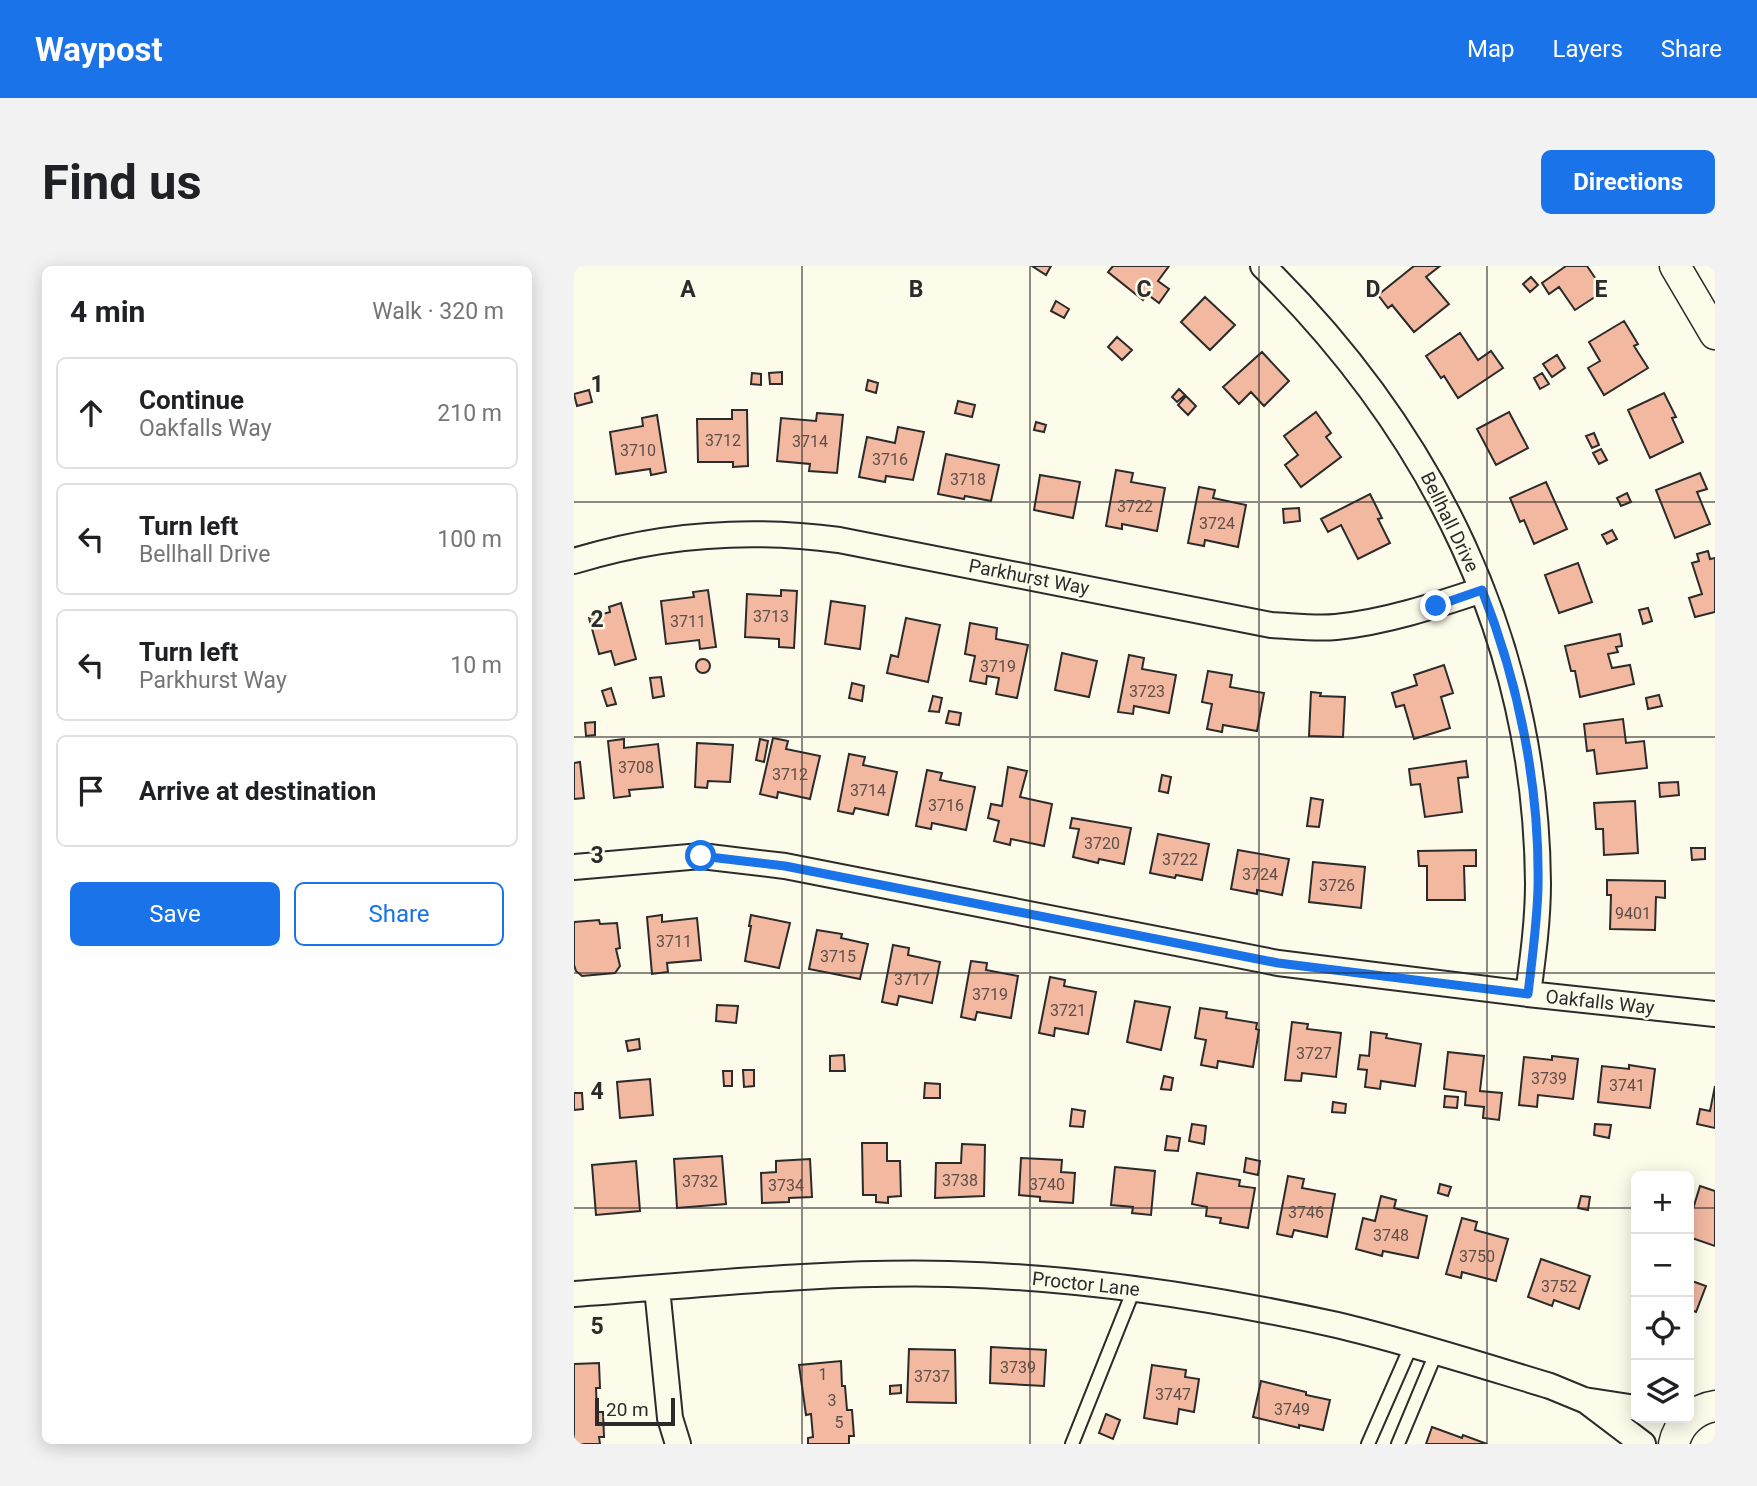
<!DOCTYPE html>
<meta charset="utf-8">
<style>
:root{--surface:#fff;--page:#f2f2f2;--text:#202124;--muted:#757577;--line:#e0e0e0;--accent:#1a73e8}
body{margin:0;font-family:Roboto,sans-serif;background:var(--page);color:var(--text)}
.controls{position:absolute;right:21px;bottom:21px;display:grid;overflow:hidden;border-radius:10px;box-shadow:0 4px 18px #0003}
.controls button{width:63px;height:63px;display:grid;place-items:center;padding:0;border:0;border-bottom:2px solid var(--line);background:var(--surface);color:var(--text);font:35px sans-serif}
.scale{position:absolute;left:21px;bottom:18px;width:80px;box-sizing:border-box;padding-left:7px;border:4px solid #2b2b2b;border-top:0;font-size:19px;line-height:24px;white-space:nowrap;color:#2b2b2b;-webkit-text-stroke:5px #fdfbea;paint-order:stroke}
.stop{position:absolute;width:21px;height:21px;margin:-16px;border:5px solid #1a73e8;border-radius:50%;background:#fff}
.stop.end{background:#1a73e8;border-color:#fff;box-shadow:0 2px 7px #0008}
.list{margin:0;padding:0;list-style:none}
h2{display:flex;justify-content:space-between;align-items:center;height:91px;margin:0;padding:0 28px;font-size:30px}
h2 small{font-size:23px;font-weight:400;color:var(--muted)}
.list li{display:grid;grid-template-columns:46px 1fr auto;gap:21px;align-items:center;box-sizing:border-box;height:112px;margin:0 14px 14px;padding:0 14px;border:2px solid var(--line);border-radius:10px}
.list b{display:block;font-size:26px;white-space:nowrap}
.list p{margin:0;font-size:23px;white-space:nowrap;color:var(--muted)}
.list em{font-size:23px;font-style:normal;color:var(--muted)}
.actions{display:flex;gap:14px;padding:21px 28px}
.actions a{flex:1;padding:16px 0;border:2px solid var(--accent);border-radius:10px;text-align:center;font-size:24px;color:var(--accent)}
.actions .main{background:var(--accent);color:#fff}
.icon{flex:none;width:38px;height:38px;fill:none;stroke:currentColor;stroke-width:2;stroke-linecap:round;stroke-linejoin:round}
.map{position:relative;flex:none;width:1141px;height:1178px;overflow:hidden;border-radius:10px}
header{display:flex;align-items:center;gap:42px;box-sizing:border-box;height:98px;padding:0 35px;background:var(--accent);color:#fff}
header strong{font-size:33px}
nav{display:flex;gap:38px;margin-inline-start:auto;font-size:24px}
.intro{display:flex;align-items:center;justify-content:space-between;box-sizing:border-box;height:168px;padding:0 42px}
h1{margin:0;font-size:49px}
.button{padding:18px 32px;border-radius:10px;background:var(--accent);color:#fff;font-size:24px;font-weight:700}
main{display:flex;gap:42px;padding:0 42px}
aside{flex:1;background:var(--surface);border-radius:10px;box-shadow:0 4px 18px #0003}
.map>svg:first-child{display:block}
</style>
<header>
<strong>Waypost</strong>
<nav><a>Map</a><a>Layers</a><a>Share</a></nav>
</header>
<div class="intro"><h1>Find us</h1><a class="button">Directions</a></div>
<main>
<aside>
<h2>4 min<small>Walk · 320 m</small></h2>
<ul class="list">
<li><svg class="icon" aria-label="ahead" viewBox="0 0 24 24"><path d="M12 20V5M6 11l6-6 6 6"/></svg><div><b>Continue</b><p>Oakfalls Way</p></div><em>210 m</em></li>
<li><svg class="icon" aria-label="left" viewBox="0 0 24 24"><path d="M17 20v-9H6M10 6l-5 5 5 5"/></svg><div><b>Turn left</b><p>Bellhall Drive</p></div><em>100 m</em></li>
<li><svg class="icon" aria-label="left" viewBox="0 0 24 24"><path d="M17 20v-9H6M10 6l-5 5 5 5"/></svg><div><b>Turn left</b><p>Parkhurst Way</p></div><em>10 m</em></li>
<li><svg class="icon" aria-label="arrive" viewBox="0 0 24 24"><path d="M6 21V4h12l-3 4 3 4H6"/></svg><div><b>Arrive at destination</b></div></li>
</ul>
<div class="actions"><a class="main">Save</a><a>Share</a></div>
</aside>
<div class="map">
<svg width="1141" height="1178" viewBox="0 0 1141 1178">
<rect width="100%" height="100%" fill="#fdfbea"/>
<path fill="#f2b8a0" stroke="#2b2b2b" stroke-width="2" d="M458 0H477L472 9Z
M539 0H595L584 15 595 23 585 37 573 28 569 34 534 6Z
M840 0H866L852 11 875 38 840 66 818 39 814 42 804 29Z
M992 0H1013L1030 25 1001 44 985 21 975 28 968 17Z
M957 11 964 19 956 26 949 18Z
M631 31 661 59 636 84 607 56Z
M482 35 495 43 490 52 477 45Z
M1050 55 1064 78 1060 80 1074 102 1030 129 1014 102 1026 95 1015 76Z
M886 67 904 94 917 85 929 102 884 132 870 110 867 112 852 90Z
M543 71 558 84 548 94 534 81Z
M688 86 715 115 690 140 677 126 665 138 649 121Z
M983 89 991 102 978 111 969 98Z
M208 106V118H196L195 107Z
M178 107 187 108V119L177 118Z
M968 107 975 118 966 123 960 112Z
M294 114 304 117 302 127 292 124Z
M605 123 611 129 603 136 598 131Z
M15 124 18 136 3 140 0 128Z
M1090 127 1102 151 1098 152 1109 176 1076 192 1054 144Z
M612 130 622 140 614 149 604 139Z
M384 135 401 139 398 151 381 147Z
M158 144H173L174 200 159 201V196H124L123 153H158Z
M742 146 757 167 752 171 767 191 727 221 711 199 724 189 710 170Z
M935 146 954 182 922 199 903 163Z
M243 147 269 149 263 207 235 205 236 198 203 195 207 152 242 155Z
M83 149 92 206 77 209 76 203 42 208 36 166 69 160 68 152Z
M462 156 472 159 470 166 460 164Z
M324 161 350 166 339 214 312 210 311 216 285 211 293 171 321 177Z
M1020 167 1025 179 1018 182 1012 170Z
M1027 183 1033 194 1025 198 1019 187Z
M372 188 425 199 417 235 391 230 390 233 364 228Z
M542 204 559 207 557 216 591 222 583 265 548 258V263L532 260Z
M1126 207 1133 223 1123 226 1136 258 1101 272 1082 224Z
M466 209 506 216 499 252 460 244Z
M972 216 993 263 960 278 950 254 946 256 936 232Z
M625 221 641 224 639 232 672 239 664 281 631 274 630 280 614 277Z
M1053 227 1057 236 1047 240 1043 232Z
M796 228 808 252 804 253 816 277 784 293 767 259 754 266 747 253Z
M725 242 726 255 710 257 709 243Z
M1038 264 1043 273 1033 278 1028 269Z
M1134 285 1136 293 1141 292V346L1121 351 1115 332 1128 328 1118 297 1125 295 1123 288Z
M1004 297 1018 336 985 347 971 309Z
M134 324 142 381 126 383 125 374 92 378 87 335 120 331 119 326Z
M207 324 223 325 220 382 205 381V373L171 371 173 328 207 330Z
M257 335 291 340 286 383 251 378Z
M47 337 62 393 41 399 37 385 25 388 15 352 36 346 35 341Z
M1074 342 1078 355 1069 358 1065 344Z
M332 352 366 359 354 416 313 407 317 389 324 391Z
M396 357 423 362 422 373 454 379 443 432 422 428 425 412 413 410 412 418 396 415 401 390 391 388Z
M1046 368 1048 380 1042 381 1044 386 1034 388 1038 402 1056 399 1060 418 1006 431 1001 405H997L991 380Z
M488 387 523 395 515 431 481 424Z
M555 389 570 392 568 403 602 409 595 447 560 440 559 448 544 446Z
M122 400a7 7 0 1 1 14 0a7 7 0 1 1-14 0Z
M870 399 879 427 867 431 876 462 840 473 830 439 822 441 818 427 843 419 840 409Z
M634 405 658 409 656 421 690 427 683 465 649 459 648 466 633 463 638 438 628 436Z
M87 411 90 430 79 432 76 412Z
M278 417 290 420 288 435 275 432Z
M37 422 42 438 33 440 28 425Z
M737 426 747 427 746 430 771 431 769 471 735 470Z
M1085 429 1088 440 1074 443 1072 432Z
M359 430 368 432 365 446 355 445Z
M375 445 387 447 385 459 372 457Z
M1049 453 1052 477 1070 475 1073 502 1023 508 1020 484 1013 485 1010 458Z
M21 456V469L12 470 11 457Z
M199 472 214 475 212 483 246 490 236 533 204 526 203 532 186 528Z
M50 473V482L84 478 89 521 55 524 56 530 40 532 34 475Z
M186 473 194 475 190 496 182 494Z
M123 477 159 479 156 516 134 515 133 522 121 521Z
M275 488 291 491 289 499 323 506 314 549 281 542 279 548 264 545Z
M892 495 894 511 884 512 888 546 851 551 846 518 837 519 835 503Z
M6 496 10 532 0 533V497Z
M434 501 453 505 446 531 478 538 470 580 437 573 436 579 420 575 425 555 414 552 417 538 428 540Z
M353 504 368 507 366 514 401 521 392 564 358 557 357 563 342 560Z
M588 509 597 511 594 527 585 525Z
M1104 516 1105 529 1086 531 1085 517Z
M737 532 749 534 745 561 733 560Z
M1061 535 1064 587 1030 589 1029 563H1022L1020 537Z
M498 552 557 562 550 598 525 593 524 597 499 591 505 563 496 562Z
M584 568 635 578 628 614 602 609 601 612 576 607Z
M1117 582H1131V593L1118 594Z
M664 584 715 593 708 629 683 624V628L657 623Z
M902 584V600H890L891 634H853V600H845L844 585Z
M739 596 791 601 787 642 735 636Z
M1033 614 1091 615V632L1082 631 1081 664 1036 663 1037 629H1033Z
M88 649V656L123 652 127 694 93 697 94 706 78 708 73 651Z
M177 649 216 657 205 702 171 695 177 660H175Z
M25 654 26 658 43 657 46 682 42 683 46 700 41 707 8 710 2 705 0 699V656Z
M243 664 268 668 267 672 294 678 286 713 235 703Z
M319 679 335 682 334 689 366 696 358 737 325 730 323 739 308 736Z
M397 695 413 697 412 704 444 710 437 752 403 746 401 754 387 751Z
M476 711 491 714 490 720 522 726 514 768 481 762 480 770 465 767Z
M561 735 596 741 587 784 553 776Z
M143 739 164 740 162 757 142 755Z
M626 742 653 746 652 752 683 757 682 763 685 764 679 801 644 795 643 802 627 799 632 774 621 772Z
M718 756 734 758 733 763 767 767 762 811 728 807 727 815 711 814Z
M797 766 813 768 812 772 847 778 841 820 807 815 806 823 791 821 793 804 784 803 786 789 795 790Z
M65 773 66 783 54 785 52 775Z
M874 786 910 790 906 825 928 827 925 854 909 852 910 841 891 839 892 826 870 823Z
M270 789 271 805H256V790Z
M978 790 1004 793 999 833 964 829 963 841 945 839 950 791 978 794Z
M1055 799 1081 803 1076 842 1024 836 1028 800 1055 803Z
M169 804H180V820L170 821Z
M149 805H158V820H150Z
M590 810 599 812 597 824 587 823Z
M76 813 79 849 46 852 43 816Z
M351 817 366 818V832H350Z
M1141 820V862L1123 858 1126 843 1136 845Z
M0 827H8L9 843 0 844Z
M871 830 884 831 883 842 870 841Z
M759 836 772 838 771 847 758 846Z
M498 843 511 845 509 861 496 860Z
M618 858 632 860 630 878 615 875Z
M1021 858 1037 859 1035 872 1020 869Z
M593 870 606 872 604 885 591 884Z
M288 877H313V895H326L327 930 314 931V937L302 936V929H289Z
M388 878 411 879 410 930 361 932 362 897H387Z
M148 890 152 938 103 942 100 893Z
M447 892 488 894 487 906 501 907 499 937 466 935V931L445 929Z
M672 892 686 895 684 909 670 906Z
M236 893 238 931 215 932V936L188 937 187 907 202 906V895Z
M62 895 66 945 22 949 18 899Z
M541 901 581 905 577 949 558 947 559 941 537 939Z
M623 907 666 914 665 920 681 922 674 962 646 957 647 952 632 950 633 941 618 938Z
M714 910 730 913 728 922 761 928 753 971 720 964 718 971 703 968Z
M866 918 877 921 874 930 864 927Z
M1126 920 1141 925V980L1115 971V956Z
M807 930 822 934 820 942 853 950 844 992 809 985 808 990 782 983 789 952 801 955Z
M1007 930 1016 931 1014 944 1004 942Z
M888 952 903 956 901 964 934 973 922 1015 888 1006 887 1012 872 1008Z
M967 993 1016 1010 1005 1043 980 1034 978 1040 954 1031Z
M1115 1014 1132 1020 1122 1046 1117 1044 1115 1049Z
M417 1081 472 1084 470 1120 416 1117Z
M335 1083 381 1084 382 1137 333 1136Z
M267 1095 268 1120H271L273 1144H278L280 1170H275V1178H234V1172L239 1171 237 1148 232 1149 225 1099Z
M25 1097 26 1122H22L23 1146H29L30 1171H25L26 1178H0V1098Z
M578 1099 612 1104 611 1111 625 1113 620 1146 605 1143 603 1158 570 1152Z
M687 1115 732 1126V1129L756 1134 749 1164 725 1159V1162L679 1151Z
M327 1119V1127L316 1128V1120Z
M532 1148 546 1154 539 1173 525 1167Z
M858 1161 888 1172 889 1169 913 1178H852Z"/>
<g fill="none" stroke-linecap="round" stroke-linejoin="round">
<g stroke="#2b2b2b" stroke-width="16">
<path id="service" d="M498 1178 560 1023
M794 1178 837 1080
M824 1178 862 1087"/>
</g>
<g stroke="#2b2b2b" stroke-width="28">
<path id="minor" d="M689 0C859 167 962 375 964 617 964 654 959 691 954 728
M0 295C87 268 175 262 265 274L697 359C719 360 741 363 762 361 812 356 860 340 908 324
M0 601 127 590 211 600 704 697 954 728 1141 748
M83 1022 96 1152 104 1178
M0 1028C124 1019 250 1005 375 1008 505 1011 636 1031 763 1059 835 1076 906 1099 976 1120L1010 1134 1062 1142
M1011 1134 1069 1178"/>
</g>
<g stroke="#2b2b2b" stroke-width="33">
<path id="tertiary" d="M1101 0 1141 68
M1100 1178C1104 1158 1121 1143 1141 1140"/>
</g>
<use href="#service" stroke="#fdfbea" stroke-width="12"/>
<use href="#minor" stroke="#fdfbea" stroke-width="24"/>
<use href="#tertiary" stroke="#fdfbea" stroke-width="30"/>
</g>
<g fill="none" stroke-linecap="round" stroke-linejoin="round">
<path stroke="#1a73e8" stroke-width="9" d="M127 590 211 600 704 697 954 728C958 693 963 658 964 622 966 521 945 418 908 324L862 340"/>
</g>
<path fill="none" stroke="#2b2b2b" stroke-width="2" stroke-opacity="0.55" d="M228 0V1178M456 0V1178M685 0V1178M913 0V1178M0 236H1141M0 471H1141M0 707H1141M0 942H1062M1115 942H1141"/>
<g text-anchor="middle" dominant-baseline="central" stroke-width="5" stroke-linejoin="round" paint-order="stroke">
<g font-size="16" fill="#5d4e48">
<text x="149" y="174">3712</text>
<text x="236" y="175">3714</text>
<text x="64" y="184">3710</text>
<text x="316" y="193">3716</text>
<text x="394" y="213">3718</text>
<text x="561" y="240">3722</text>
<text x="643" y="257">3724</text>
<text x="197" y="350">3713</text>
<text x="114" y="355">3711</text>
<text x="424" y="400">3719</text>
<text x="573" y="425">3723</text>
<text x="62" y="501">3708</text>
<text x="216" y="508">3712</text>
<text x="294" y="524">3714</text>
<text x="372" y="539">3716</text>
<text x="528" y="577">3720</text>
<text x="606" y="593">3722</text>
<text x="686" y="608">3724</text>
<text x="763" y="619">3726</text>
<text x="1059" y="647">9401</text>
<text x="100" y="675">3711</text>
<text x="264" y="690">3715</text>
<text x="338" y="713">3717</text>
<text x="416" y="728">3719</text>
<text x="494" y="744">3721</text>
<text x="740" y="787">3727</text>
<text x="975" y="812">3739</text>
<text x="1053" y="819">3741</text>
<text x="386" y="914">3738</text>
<text x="126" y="915">3732</text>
<text x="473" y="918">3740</text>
<text x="212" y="919">3734</text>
<text x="732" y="946">3746</text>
<text x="817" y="969">3748</text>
<text x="903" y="990">3750</text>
<text x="985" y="1020">3752</text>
<text x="444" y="1101">3739</text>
<text x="249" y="1108">1</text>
<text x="358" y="1110">3737</text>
<text x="599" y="1128">3747</text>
<text x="258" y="1134">3</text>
<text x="718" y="1143">3749</text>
<text x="265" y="1156">5</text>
</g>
<g font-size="19" fill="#2b2b2b" stroke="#fdfbea">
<text transform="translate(876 256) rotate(64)">Bellhall Drive</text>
<text transform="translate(455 311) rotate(11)">Parkhurst Way</text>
<text transform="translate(1026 736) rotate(6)">Oakfalls Way</text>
<text transform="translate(512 1018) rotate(6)">Proctor Lane</text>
</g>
</g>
<g font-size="23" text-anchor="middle" font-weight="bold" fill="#2b2b2b" stroke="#fdfbea" stroke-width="5" stroke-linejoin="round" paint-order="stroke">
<text x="114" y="31">A</text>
<text x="342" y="31">B</text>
<text x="570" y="31">C</text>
<text x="799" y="31">D</text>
<text x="1027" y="31">E</text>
<text x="23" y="126">1</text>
<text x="23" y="361">2</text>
<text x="23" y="597">3</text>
<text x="23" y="833">4</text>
<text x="23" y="1068">5</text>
</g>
</svg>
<div class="controls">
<button>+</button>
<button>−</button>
<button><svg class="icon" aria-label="locate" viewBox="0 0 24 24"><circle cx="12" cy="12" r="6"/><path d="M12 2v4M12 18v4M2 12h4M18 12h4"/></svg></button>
<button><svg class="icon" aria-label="layers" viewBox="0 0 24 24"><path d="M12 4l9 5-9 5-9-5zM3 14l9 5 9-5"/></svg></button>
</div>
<div class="scale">20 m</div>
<div class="stop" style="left:127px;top:590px"></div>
<div class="stop end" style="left:862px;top:340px"></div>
</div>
</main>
